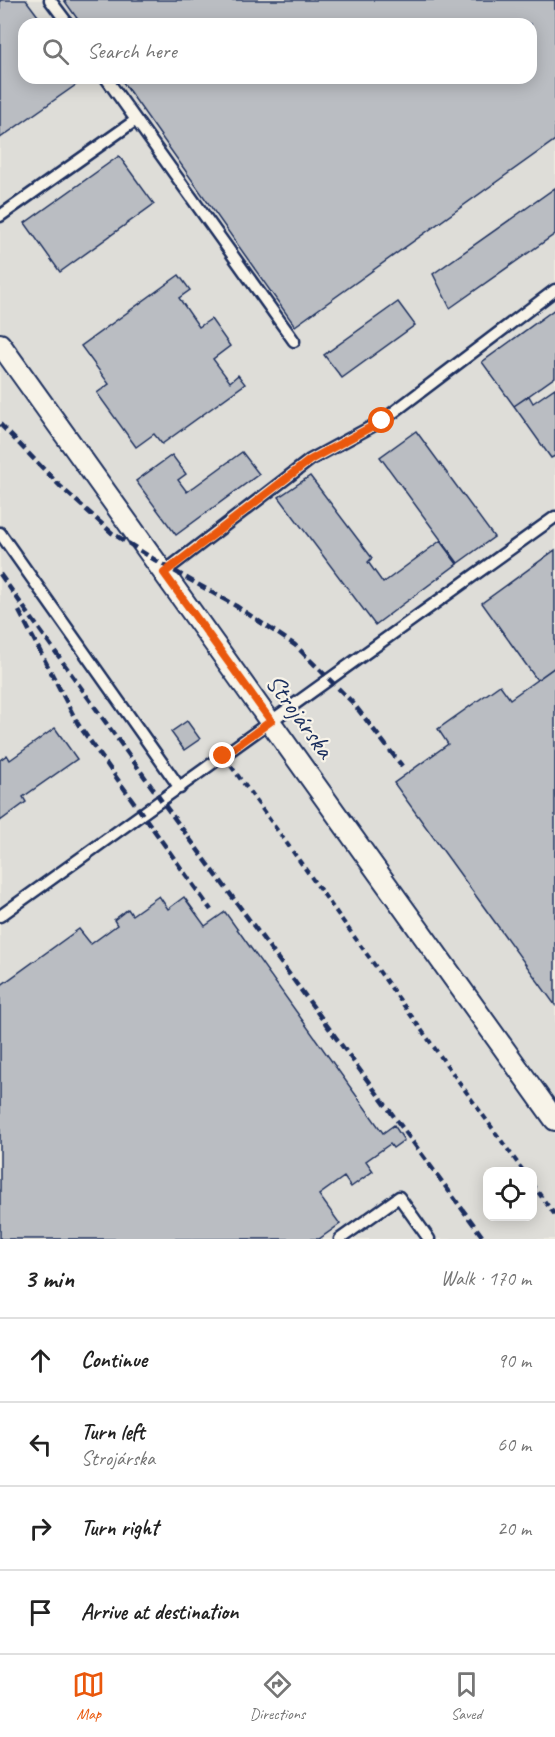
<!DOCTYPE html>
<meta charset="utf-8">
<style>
:root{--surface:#fff;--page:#f6f6f6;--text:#222;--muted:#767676;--line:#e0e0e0;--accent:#ea580c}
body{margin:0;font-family:Caveat,sans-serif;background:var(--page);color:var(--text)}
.controls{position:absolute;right:18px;bottom:18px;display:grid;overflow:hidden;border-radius:12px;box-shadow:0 3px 15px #0003}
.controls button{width:54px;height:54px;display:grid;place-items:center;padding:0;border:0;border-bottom:2px solid var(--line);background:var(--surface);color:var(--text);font:30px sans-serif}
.stop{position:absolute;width:18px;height:18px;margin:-14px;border:4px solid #ea580c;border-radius:50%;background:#fff}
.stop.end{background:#ea580c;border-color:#fff;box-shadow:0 2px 6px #0008}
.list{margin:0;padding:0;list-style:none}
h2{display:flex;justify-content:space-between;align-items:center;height:78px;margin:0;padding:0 24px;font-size:26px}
h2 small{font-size:20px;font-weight:400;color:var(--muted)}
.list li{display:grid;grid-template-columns:39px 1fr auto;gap:18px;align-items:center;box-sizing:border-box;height:84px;padding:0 24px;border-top:2px solid var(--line)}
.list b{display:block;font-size:22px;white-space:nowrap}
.list p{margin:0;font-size:20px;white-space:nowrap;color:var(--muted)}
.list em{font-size:20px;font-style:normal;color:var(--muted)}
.icon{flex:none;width:33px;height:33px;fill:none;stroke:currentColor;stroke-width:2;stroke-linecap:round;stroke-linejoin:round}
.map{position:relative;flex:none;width:555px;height:1239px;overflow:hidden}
.search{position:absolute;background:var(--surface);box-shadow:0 3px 15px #0003;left:18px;right:18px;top:18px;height:66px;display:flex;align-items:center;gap:15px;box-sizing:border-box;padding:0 21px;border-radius:18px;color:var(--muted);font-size:22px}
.sheet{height:414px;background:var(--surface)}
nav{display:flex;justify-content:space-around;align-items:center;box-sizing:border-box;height:84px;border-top:2px solid var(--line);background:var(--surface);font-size:16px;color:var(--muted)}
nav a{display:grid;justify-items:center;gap:3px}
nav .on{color:var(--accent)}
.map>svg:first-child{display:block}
</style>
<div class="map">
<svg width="555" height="1239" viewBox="0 0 555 1239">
<rect width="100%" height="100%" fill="#eeebe2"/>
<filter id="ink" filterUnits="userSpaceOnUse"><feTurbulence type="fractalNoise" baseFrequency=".0167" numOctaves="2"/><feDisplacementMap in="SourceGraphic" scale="12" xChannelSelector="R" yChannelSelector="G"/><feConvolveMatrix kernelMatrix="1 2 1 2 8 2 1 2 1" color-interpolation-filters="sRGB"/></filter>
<g filter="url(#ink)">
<path fill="#deddd8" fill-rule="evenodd" d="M0 0H555V1239H0ZM24 24H531V78H24ZM488 1172H532V1216H488Z"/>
<path fill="#babdc2" stroke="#1b2f5e" stroke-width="1.5" d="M0 0H26L44 24H24V78L83 80 0 138Z
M64 0H555V140L295 326 120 78H531V24H81Z
M119 156 154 204 60 272 25 223Z
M555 188V234L450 308 433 274Z
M179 275 190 290 179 298 199 327 211 319 230 346 213 359 230 382 238 375 245 384 162 444 154 434 136 447 97 393 109 384 81 346Z
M398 302 415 325 342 378 324 355Z
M555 309V377L514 406 482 362Z
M555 388V456L551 458 514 406 529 396 533 403Z
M416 431 494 537 458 563 380 457Z
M242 452 259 474 176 535 136 481 172 455 186 474 178 480 187 492Z
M310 476 372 558 368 562 383 583 440 541 457 564 375 625 279 497Z
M555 550V667L537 680 482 603Z
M555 667V1005L394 783 448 744 438 729 500 685 510 699Z
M187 721 200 739 184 750 171 732Z
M55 728 77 759 23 797 26 802 0 821V760L7 755 10 760Z
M159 896 168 909 184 897 205 926 225 912 383 1133 394 1125 404 1140 393 1148 390 1144 366 1161 373 1171 351 1187 344 1177 319 1195 340 1224 319 1239H0V986L79 929 91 944 117 925 114 920 128 909 132 915Z"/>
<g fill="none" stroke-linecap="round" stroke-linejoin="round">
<g stroke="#1b2f5e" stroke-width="15">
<path id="service" d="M50 0 68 24
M106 78 294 341
M0 216 136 120
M0 533 180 788
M164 572 310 460 382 421 555 290
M0 916 555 517
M340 1239 399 1197 429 1239"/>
</g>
<g stroke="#1b2f5e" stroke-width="24">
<path id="minor" d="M0 344 555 1120"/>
</g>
<path stroke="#1b2f5e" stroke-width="4" stroke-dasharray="6 4.5" stroke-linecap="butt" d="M231 766 524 1172
M532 1184 555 1215"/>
<use href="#service" stroke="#f7f3e8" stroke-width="10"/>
<use href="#minor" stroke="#f7f3e8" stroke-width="20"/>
<path stroke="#1b2f5e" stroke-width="4.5" stroke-dasharray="9 4.5" stroke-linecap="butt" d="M0 424 61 487 112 533 155 560 236 606 295 645 353 703 402 766
M0 574 161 800 482 1236
M19 611 78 724 211 910"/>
</g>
</g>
<g fill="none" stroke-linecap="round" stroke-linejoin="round" filter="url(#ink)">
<path stroke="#ea580c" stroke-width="8" d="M223 756 271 721 164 573 310 460 382 421"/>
</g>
<g text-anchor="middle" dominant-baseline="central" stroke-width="4.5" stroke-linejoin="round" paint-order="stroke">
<g font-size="26" fill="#1b2f5e" stroke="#f7f3e8">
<text transform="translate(300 716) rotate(54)">Strojárska</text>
</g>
</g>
</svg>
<div class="controls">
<button><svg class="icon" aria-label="locate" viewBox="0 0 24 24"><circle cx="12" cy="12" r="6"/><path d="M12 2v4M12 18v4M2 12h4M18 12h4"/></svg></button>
</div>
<div class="stop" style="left:382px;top:421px"></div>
<div class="stop end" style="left:223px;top:756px"></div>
<div class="search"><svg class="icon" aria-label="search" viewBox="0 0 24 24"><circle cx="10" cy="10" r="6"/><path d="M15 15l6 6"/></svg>Search here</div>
</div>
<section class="sheet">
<h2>3 min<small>Walk · 170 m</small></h2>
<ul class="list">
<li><svg class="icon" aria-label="ahead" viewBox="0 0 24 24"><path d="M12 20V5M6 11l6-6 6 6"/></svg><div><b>Continue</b></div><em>90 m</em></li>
<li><svg class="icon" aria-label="left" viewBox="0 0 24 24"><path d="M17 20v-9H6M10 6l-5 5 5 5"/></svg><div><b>Turn left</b><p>Strojárska</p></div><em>60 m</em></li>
<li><svg class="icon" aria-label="right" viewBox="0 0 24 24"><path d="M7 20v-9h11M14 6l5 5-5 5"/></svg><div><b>Turn right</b></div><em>20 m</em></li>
<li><svg class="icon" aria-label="arrive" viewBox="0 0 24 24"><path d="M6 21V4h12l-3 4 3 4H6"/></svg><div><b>Arrive at destination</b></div></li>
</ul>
</section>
<nav>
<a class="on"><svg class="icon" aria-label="map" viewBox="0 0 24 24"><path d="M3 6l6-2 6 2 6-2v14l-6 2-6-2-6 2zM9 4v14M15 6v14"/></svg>Map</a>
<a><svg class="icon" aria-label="directions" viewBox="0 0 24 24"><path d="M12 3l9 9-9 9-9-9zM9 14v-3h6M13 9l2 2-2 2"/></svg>Directions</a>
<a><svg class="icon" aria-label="saved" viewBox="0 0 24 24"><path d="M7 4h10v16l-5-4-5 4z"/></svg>Saved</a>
</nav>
